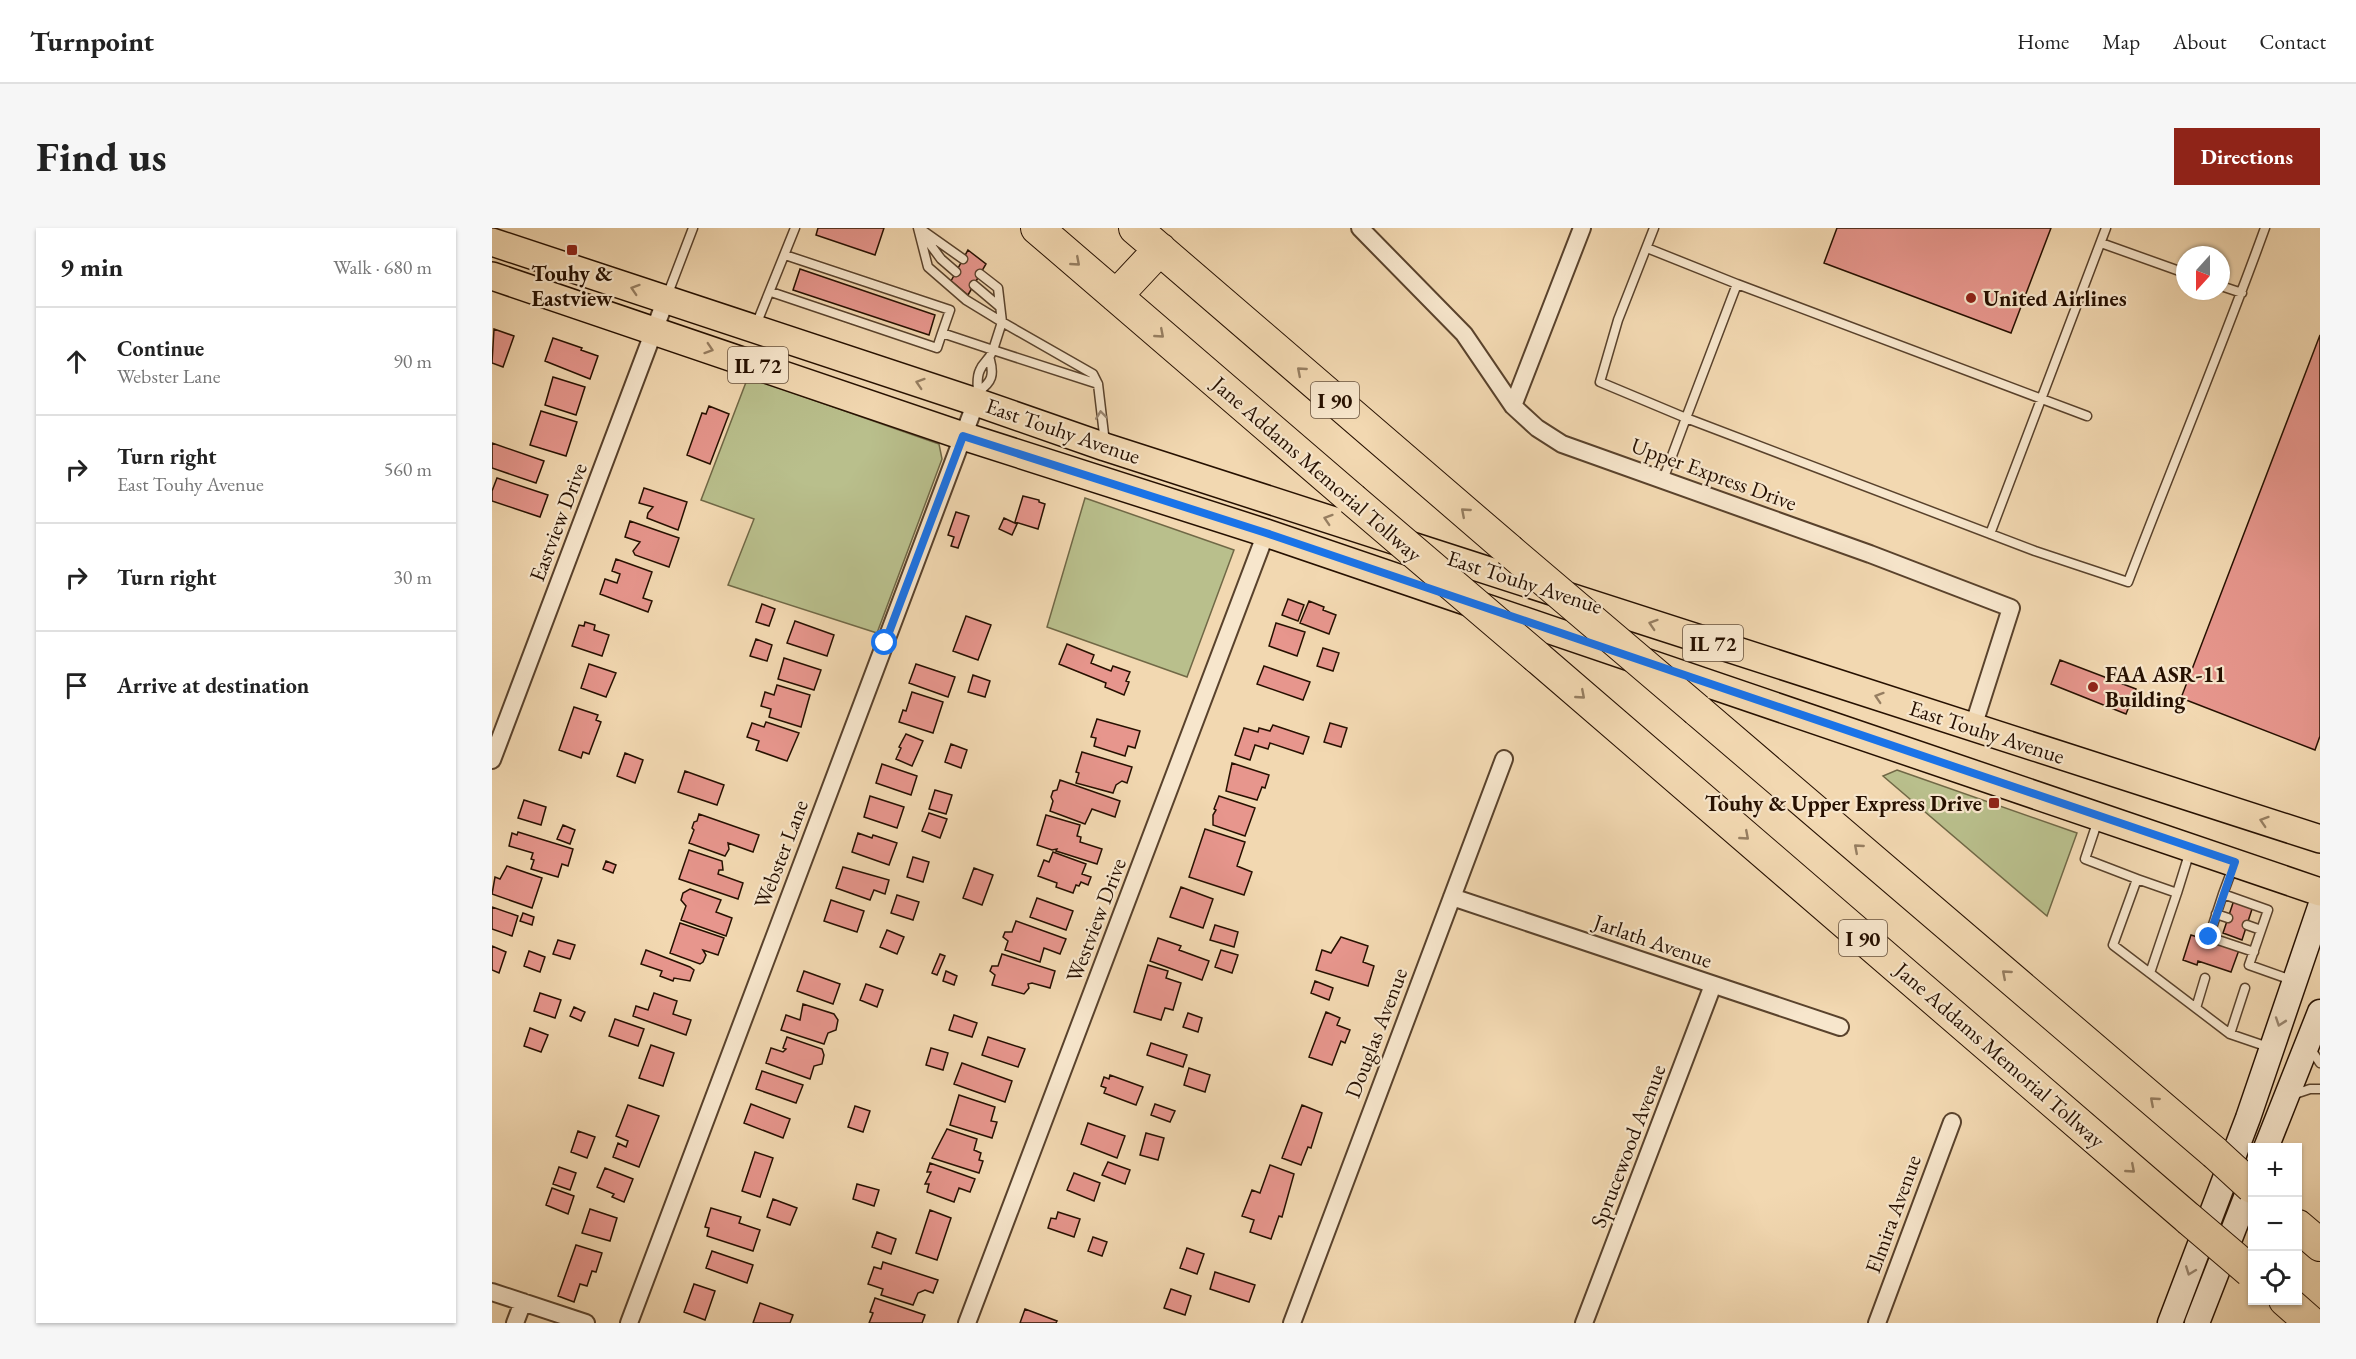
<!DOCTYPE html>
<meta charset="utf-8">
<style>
:root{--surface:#fff;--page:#f6f6f6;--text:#222;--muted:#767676;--line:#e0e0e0;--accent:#8f2418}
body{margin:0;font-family:"EB Garamond",serif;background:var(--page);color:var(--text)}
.controls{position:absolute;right:18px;bottom:18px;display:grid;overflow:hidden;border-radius:0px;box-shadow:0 2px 4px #0004}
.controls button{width:54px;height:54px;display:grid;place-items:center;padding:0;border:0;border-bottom:2px solid var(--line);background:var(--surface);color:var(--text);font:30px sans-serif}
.compass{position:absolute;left:1684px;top:18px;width:54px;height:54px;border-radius:50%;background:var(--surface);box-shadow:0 2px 4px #0004;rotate:201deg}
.stop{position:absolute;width:18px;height:18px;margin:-14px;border:4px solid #1a73e8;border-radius:50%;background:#fff}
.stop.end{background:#1a73e8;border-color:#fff;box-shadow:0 2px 6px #0008}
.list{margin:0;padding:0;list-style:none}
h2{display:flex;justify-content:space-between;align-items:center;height:78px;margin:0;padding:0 24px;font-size:26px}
h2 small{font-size:20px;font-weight:400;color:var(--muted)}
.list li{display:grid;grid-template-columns:39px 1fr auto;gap:18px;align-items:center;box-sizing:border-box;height:108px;padding:0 24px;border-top:2px solid var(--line)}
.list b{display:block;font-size:22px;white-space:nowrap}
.list p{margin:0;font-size:20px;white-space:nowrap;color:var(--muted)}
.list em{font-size:20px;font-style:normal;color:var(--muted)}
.icon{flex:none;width:33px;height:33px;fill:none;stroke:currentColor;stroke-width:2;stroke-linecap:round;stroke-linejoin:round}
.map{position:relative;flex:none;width:1828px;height:1095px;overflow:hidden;border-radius:0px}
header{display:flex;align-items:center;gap:36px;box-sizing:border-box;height:84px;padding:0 30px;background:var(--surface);border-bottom:2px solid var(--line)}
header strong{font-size:28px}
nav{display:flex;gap:33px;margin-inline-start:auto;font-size:21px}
.intro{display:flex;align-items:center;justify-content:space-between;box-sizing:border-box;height:144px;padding:0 36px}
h1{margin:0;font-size:42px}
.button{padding:15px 27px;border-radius:0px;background:var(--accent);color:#fff;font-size:21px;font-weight:700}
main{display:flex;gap:36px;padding:0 36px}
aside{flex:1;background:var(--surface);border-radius:0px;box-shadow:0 2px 4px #0004}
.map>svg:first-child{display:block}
</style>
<header>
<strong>Turnpoint</strong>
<nav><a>Home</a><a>Map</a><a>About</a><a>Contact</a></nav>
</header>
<div class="intro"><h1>Find us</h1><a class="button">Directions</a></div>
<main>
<aside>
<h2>9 min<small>Walk · 680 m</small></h2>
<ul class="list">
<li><svg class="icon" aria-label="ahead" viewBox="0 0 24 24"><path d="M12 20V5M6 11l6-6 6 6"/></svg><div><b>Continue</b><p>Webster Lane</p></div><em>90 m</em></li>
<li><svg class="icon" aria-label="right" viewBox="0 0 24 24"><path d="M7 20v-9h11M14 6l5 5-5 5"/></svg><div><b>Turn right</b><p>East Touhy Avenue</p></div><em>560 m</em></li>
<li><svg class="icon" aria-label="right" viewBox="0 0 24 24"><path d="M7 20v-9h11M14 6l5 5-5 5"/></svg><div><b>Turn right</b></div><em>30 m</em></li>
<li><svg class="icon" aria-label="arrive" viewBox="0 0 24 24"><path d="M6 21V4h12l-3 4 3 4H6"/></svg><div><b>Arrive at destination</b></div></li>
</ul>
</aside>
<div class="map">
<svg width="1828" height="1095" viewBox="0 0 1828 1095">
<rect width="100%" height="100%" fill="#f2d8b1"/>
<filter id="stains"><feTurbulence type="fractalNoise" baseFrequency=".00333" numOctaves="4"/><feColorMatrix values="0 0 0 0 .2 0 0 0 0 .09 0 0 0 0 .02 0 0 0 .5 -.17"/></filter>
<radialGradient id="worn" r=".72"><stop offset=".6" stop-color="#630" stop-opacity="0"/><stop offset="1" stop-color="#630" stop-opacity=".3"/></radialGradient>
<path fill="#b9bf8c" stroke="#706846" stroke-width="1.5" d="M256 149 447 216 450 231 385 405 236 357 262 291 209 272Z
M593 270 742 322 695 449 555 399Z
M1405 542 1585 605 1555 688 1391 548Z"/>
<path fill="#e7968d" stroke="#261000" stroke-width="1.5" d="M326 0H392L383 27 324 7Z
M1345 0H1559L1519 105 1332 35Z
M476 22 494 36 476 67 459 53Z
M308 41 443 87 437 107 301 62Z
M2 101 22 108 11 139 0 135Z
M1828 107V508L1823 522 1689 470Z
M61 110 90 120 89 122 106 128 98 151 53 133Z
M61 149 93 159 84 187 53 177Z
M217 178 237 186 218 236 195 227 210 185 214 186Z
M49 183 85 194 74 228 38 217Z
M0 215 52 233 44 255 0 240Z
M5 250 56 267 48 289 0 273V263Z
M152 260 195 274 186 302 155 290 156 285 161 279 147 275Z
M531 268 547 272V274L553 276 546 301 523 294Z
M464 284 477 288 466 320 459 318 462 309 456 307Z
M512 290 525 296 520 307 507 301Z
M138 293 187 310 177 339 143 327 141 323 148 314 133 309Z
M124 331 160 344 151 370 160 373 156 384 108 366 113 351 125 355 128 346 120 343Z
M796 371 812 377 806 393 790 387Z
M817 373 832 379 831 382 844 387 837 406 808 395Z
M270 376 283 381 277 398 264 394Z
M474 388 499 397 486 432 461 423Z
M303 393 342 407 335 428 295 415Z
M93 394 103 397 102 402 117 407 110 428 80 418 87 397 92 398Z
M784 395 813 404 805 428 777 418Z
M264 411 280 417 275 433 258 428Z
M575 416 602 427 599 435 619 443 621 438 638 444 634 453 637 454 632 467 613 459 614 455 567 436Z
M831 420 847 425 841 443 825 438Z
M292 430 329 442 322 462 286 451Z
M1568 432 1644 461 1634 486 1559 456Z
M97 436 124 445 114 469 89 460Z
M424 436 463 449 456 469 417 455Z
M772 438 818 454 811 472 765 456Z
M481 447 498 453 493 469 476 464Z
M285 457 318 467 309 499 277 489 279 481 269 478 273 464 282 467Z
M420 464 451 474 441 505 407 494 411 482 414 483Z
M82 479 106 487 104 492 109 494 97 526 91 524 89 530 67 522Z
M605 491 648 503 643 520 636 518 633 528 602 518 604 510 599 509Z
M274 494 307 505 295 533 264 522 267 513 255 509 260 495 272 499Z
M838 495 855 500 849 519 832 514Z
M781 497 817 509 811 526 778 515 776 521 763 517 758 532 743 527 752 500 766 504 767 500 778 503Z
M414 506 431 513 420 538 404 531 409 520 407 519Z
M459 516 475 522 469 540 453 534Z
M590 524 640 539 635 555 630 553 624 557 621 565 584 555 587 545 584 544Z
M133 525 151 532 143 555 125 548Z
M740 535 777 547 773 560 770 559 765 572 734 563Z
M390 536 425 548 419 567 384 555Z
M193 543 232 557 225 577 186 564Z
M568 552 628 573 623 589 600 581 593 596 558 583 561 573 559 569 561 563 565 562Z
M443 562 460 567 454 586 437 581Z
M378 568 412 579 405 600 372 589Z
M727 568 763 580 753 608 721 597V587L724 582 722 581Z
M32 572 54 579 49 597 26 590Z
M437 585 455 591 448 610 430 603Z
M207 586 267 607 261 624 236 615 237 621 233 628 197 615 202 602 200 600 202 594 205 593Z
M554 587 588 597 585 608 589 609 588 614 610 621 605 636 564 623 565 621 560 622 545 617Z
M71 597 83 602 78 616 65 611Z
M713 601 753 614 745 638 760 644 752 667 697 649Z
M26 604 81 621 76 638 70 636 66 649 39 641 42 632 39 631 41 625 17 618 20 605 25 607Z
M366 605 380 610 381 607 405 615 397 637 360 624Z
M197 622 230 633 231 642H227L226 646 251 655 246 671 187 651Z
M561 624 594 636 590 646 599 649 596 657 589 654 587 658 584 657 581 665 564 659 565 655 546 648 552 632 557 634Z
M421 629 437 634 431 654 415 649Z
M114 633 124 637 121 645 111 641Z
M15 638 50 650 40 680 0 666 3 649 8 651Z
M351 639 397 652 393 666 382 662 378 672 344 660Z
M482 640 501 647 490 677 471 670Z
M689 659 721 671 711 700 678 689Z
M198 661 229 672 224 684 240 690 234 708 189 692 194 678 189 672 191 665Z
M405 667 427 674 421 692 399 685Z
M545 670 581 683 574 702 538 689Z
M339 672 372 683 365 704 332 693Z
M1742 672 1761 678 1750 712 1731 705Z
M0 679 26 688 20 708 0 701Z
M31 685 42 689 40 697 28 693Z
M524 693 574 711 568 726 552 720 548 734 513 722 516 713 511 709 513 704H520Z
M188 695 232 710 226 727 211 722 214 727 211 734 208 736 178 725Z
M723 697 746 704 742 719 718 712Z
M395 702 412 709 405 726 388 719Z
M1699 707 1747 722 1739 744 1706 733 1705 737 1691 732Z
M849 709 876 718 871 734 882 738 876 758 824 742 830 722 839 725Z
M666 710 689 718 687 722 717 733 710 752 658 733Z
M66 712 83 717 78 731 61 726Z
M0 718 14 724 7 745 0 742Z
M154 722 198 739 202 742 198 753 182 750 181 753 168 748 170 743 149 736Z
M729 722 746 727 740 745 723 739Z
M37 723 53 729 48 744 32 738Z
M448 726 453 728 445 747 440 745Z
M510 726 563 743 558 760 540 755 536 756 537 760 532 766 500 757 503 747 498 743 500 738H506Z
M656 737 676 743 674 750 689 755 681 782 673 780 669 792 642 784Z
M312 743 348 756 341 776 305 763Z
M454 743 465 748 462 757 451 753Z
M823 753 841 760 837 772 819 765Z
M374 756 391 762 385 779 368 772Z
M48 765 69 772 63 790 42 783Z
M162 765 185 773 181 786 199 792 194 807 141 788 144 778 156 782Z
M311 776 342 786 346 792 344 802 336 805 332 816 289 802 294 787 308 792Z
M82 779 93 784 89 793 78 788Z
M834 784 848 790 845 797 858 802 853 815 849 813 840 837 817 829Z
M696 785 710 790 706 804 691 799Z
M462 787 485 795 480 809 457 802Z
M123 791 152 801 146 818 117 808Z
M38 800 56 807 49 824 32 818Z
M295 809 330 821 332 827 330 836 322 838 318 851 274 835 279 820 291 824 294 821 291 820Z
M496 809 533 821 526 839 490 827Z
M659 815 695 827 691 839 655 827Z
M159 817 182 825 171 858 147 850Z
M439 820 456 825 451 842 434 837Z
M470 835 520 853 513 874 462 856Z
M697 840 718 847 713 864 692 857Z
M270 843 311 857 304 875 264 861Z
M618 847 651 859 644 877 612 865 614 860 609 858 612 849 617 851Z
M467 867 503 879 499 893 505 894 500 910 458 897Z
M259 876 298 891 291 910 252 895Z
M663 876 683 883 678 894 659 887Z
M136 877 167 888 147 939 121 929 126 915 134 919 136 913 124 908Z
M810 877 830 885 819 920 816 919 809 937 790 930Z
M363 878 378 883 371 904 356 899Z
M596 895 633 908 625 930 589 916Z
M455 901 485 911 482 922 489 925 487 932 491 933 487 945 440 930Z
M86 903 103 909 95 930 79 924Z
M654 905 672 910 666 932 648 927Z
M263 924 281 930 268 969 250 963Z
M616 934 638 942 633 956 610 947Z
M438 935 483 951 478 964 467 960 462 974 435 964 437 956H433L439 944H435Z
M778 937 802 946 790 989 787 988 779 1011 758 1004 762 992 750 988 760 962 768 965Z
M67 939 84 945 78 962 61 956Z
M113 940 141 951 132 974 120 969 122 966 105 959Z
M582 945 608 955 602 973 575 962Z
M365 956 387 962 382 978 361 971Z
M60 960 82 968 76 986 54 977Z
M281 971 305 980 298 997 275 989Z
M219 980 249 989 247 995 268 1002 261 1023 215 1008 217 1000 213 999Z
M98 981 125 990 118 1013 90 1005Z
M438 982 459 990 445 1032 424 1025Z
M566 984 588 991 582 1009 556 1000 559 990 564 991Z
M385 1004 404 1011 399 1026 380 1019Z
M601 1009 615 1014 610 1028 596 1023Z
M84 1017 110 1025 104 1044 100 1043 95 1058 88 1056 82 1074 66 1068Z
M695 1020 712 1026 705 1046 688 1040Z
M220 1023 261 1037 255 1055 214 1040Z
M391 1034 446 1052 441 1065 433 1062 426 1065 421 1077 389 1067 391 1061 376 1056 382 1039 389 1041Z
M723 1044 763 1057 757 1074 718 1061Z
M202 1056 223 1063 213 1092 192 1084Z
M679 1061 699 1068 693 1087 672 1080Z
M383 1070 433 1087 430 1095H377L381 1085 378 1084Z
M268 1075 301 1087 298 1095H261Z
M533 1081 565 1093 564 1095H528Z"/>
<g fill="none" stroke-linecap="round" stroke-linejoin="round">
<g stroke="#59422c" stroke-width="11">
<path id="lane" d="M426 0 436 39 474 72 510 94 501 122 606 156
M1162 0 1126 92 1108 154 1194 190 1171 252
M430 2 471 31
M429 4 449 31 464 44
M1609 15 1693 45
M1155 20 1245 56 1194 190 1543 323 1636 354C1681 236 1730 119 1773 0
M293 27 458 82 450 105
M488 46 506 60 510 94 601 146 606 156 613 215
M1245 56 1595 188
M482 57 508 79
M1729 58 1750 65
M279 64 445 120 450 105 501 122C497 133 491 134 488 142 483 152 488 161 484 171
M175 68 201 0
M264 97 303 0
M487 163C500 154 502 147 498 132
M1498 306 1614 0
M1606 592 1593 631 1645 651 1621 717 1738 806 1779 820
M1741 639 1731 666 1776 682 1757 737 1802 753
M1645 651 1685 665 1658 745
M1685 665 1698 623
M1731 666 1717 709 1762 724
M1724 686 1736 690
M1755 697 1769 702
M1704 780 1713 750
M1738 806 1753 760
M1818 820 1828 835
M1800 867 1818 861H1828"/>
</g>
<g stroke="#59422c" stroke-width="20">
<path id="street" d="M868 0 972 106 1021 178 1045 200 1070 216 1378 326 1519 380 1481 499
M1021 178 1090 0
M0 532 174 71
M960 669 1348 799
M0 1064 94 1095
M23 1095 31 1074
M137 1095 484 174
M475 1095 774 305
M800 1095 1012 531
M1092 1095 1221 757
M1385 1095 1460 894"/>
</g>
<g stroke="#261000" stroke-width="27">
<path id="secondary" d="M1774 920 1828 784
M1678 1095 1756 890 1828 679
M1705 1095 1760 954"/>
</g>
<g stroke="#261000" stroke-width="30">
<path id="primary" d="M0 14 484 174 613 219 1828 611
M0 48 471 208 774 305 1828 664"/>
</g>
<g stroke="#261000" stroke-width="34">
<path id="highway" d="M545 0 860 271
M643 0 1017 322
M624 68 668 21
M1045 429 1697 991
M1205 482 1723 925
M1806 998 1828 1017
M1793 1072 1819 1095"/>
</g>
<use href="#lane" stroke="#f7e6cc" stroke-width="8"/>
<use href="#street" stroke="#f7e6cc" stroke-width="16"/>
<use href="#secondary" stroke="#f7e6cc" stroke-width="24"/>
<use href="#primary" stroke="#f2d8b1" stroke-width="27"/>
<use href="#highway" stroke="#f2d8b1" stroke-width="32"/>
<g stroke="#261000" stroke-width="34" stroke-linecap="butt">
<path id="highway-bridge" d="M860 271 1045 429
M1017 322 1205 482
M1723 925 1760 959
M1697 991 1758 1043"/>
</g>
<use href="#highway-bridge" stroke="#f2d8b1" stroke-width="32"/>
</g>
<defs><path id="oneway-chevron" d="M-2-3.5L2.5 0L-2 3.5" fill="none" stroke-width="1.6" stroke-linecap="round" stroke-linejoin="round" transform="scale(1.5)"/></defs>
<g stroke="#967e61">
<use href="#oneway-chevron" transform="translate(584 34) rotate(41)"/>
<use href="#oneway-chevron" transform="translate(143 61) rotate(-162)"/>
<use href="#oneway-chevron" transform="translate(668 106) rotate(41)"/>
<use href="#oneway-chevron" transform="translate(217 121) rotate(18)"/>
<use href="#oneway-chevron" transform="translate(809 143) rotate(-139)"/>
<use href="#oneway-chevron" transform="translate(428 155) rotate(-162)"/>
<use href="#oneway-chevron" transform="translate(973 284) rotate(-139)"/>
<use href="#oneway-chevron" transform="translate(836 291) rotate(-162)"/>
<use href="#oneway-chevron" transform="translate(1161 396) rotate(-162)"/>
<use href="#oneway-chevron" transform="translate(1089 467) rotate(41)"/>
<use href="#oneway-chevron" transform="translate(1387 469) rotate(-162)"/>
<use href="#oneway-chevron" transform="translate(1772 593) rotate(-162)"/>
<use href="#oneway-chevron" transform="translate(1253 608) rotate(41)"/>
<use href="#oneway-chevron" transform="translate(1366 620) rotate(-139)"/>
<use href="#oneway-chevron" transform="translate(1514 746) rotate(-139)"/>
<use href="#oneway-chevron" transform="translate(1662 873) rotate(-139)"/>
<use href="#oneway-chevron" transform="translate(1639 941) rotate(41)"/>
</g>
<g stroke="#998670">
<use href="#oneway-chevron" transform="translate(609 187) rotate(-97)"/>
<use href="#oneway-chevron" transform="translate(1788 794) rotate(109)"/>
<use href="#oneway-chevron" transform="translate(1698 1043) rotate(111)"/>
</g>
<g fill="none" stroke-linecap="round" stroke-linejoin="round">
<path stroke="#1a73e8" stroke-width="8" d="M393 415 471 208 774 305 1743 634 1717 709"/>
</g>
<g fill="#8f2418" stroke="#f7e6cc" stroke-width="2">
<rect x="74" y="16" width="12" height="12" rx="3"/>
<circle cx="1479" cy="70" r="6"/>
<circle cx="1601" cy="459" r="6"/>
<rect x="1496" y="569" width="12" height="12" rx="3"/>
</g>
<g text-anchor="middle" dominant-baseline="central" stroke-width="4.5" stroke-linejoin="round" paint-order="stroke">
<g fill="#f7e6cc" stroke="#65503d" stroke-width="1.5">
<rect x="236" y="119" width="60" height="36" rx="4.5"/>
<rect x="819" y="154" width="48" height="36" rx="4.5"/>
<rect x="1191" y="397" width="60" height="36" rx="4.5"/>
<rect x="1347" y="692" width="48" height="36" rx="4.5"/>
</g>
<g font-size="21" font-weight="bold" fill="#261000">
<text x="266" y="137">IL 72</text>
<text x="843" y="172">I 90</text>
<text x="1221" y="415">IL 72</text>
<text x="1371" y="710">I 90</text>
</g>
<g font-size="22" font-weight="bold" fill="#261000" stroke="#f7e6cc" text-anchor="start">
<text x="80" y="45" text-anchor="middle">Touhy &amp;<tspan x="80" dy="25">Eastview</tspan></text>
<text x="1491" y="70">United Airlines</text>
<text x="1613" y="446">FAA ASR-11<tspan x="1613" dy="25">Building</tspan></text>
<text x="1490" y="575" text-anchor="end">Touhy &amp; Upper Express Drive</text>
</g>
<g font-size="22" fill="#261000" stroke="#f7e6cc">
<text transform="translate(571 203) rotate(19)">East Touhy Avenue</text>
<text transform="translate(825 241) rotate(41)">Jane Addams Memorial Tollway</text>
<text transform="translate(1222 246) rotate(20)">Upper Express Drive</text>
<text transform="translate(66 294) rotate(-69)">Eastview Drive</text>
<text transform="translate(1033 354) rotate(18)">East Touhy Avenue</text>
<text transform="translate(1495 504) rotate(18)">East Touhy Avenue</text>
<text transform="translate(289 626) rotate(-69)">Webster Lane</text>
<text transform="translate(604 692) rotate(-69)">Westview Drive</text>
<text transform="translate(1161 713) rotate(19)">Jarlath Avenue</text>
<text transform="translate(884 805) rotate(-69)">Douglas Avenue</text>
<text transform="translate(1508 827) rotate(41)">Jane Addams Memorial Tollway</text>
<text transform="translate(1136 918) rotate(-69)">Sprucewood Avenue</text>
<text transform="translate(1401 986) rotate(-70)">Elmira Avenue</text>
</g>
</g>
<rect width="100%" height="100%" filter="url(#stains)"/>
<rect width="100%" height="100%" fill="url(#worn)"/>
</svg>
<div class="controls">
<button>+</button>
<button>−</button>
<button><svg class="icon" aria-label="locate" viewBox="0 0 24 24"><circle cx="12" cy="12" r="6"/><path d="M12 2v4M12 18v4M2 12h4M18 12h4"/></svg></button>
</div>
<svg class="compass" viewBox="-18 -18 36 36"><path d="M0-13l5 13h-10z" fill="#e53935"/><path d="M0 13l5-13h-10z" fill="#767676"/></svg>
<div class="stop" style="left:393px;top:415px"></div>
<div class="stop end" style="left:1717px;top:709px"></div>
</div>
</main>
